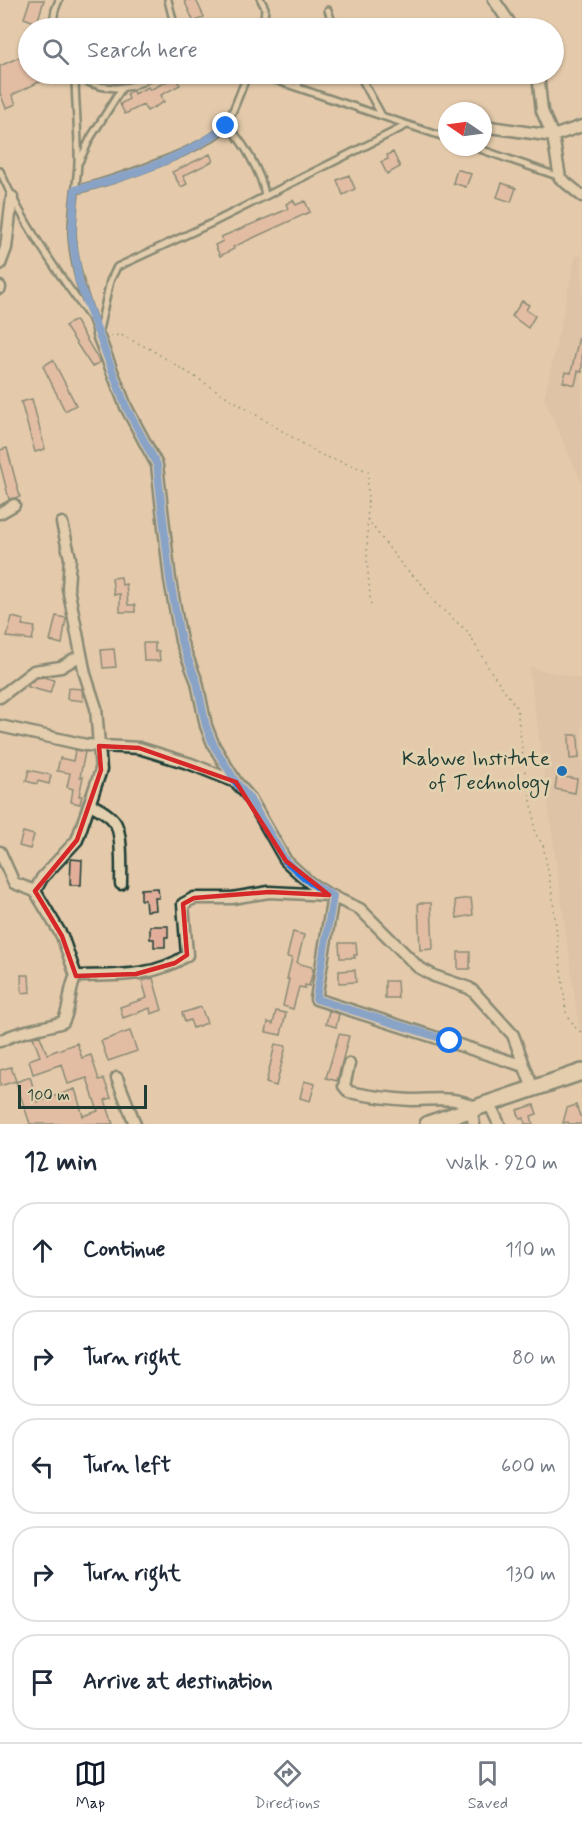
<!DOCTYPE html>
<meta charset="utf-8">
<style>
:root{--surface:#fff;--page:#f2f2f3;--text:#1f2937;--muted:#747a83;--line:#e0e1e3;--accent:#111827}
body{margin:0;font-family:Mynerve,sans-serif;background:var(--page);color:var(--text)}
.compass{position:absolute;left:438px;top:102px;width:54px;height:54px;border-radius:50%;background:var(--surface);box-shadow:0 2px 4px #0004;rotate:283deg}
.scale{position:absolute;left:18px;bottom:15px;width:129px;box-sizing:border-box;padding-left:6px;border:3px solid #1f3d34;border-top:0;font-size:16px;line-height:21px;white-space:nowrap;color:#1f3d34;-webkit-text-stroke:4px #e2d0ae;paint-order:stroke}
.stop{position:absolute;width:18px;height:18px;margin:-14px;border:4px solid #1a73e8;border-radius:50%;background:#fff}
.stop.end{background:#1a73e8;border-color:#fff;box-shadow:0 2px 6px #0008}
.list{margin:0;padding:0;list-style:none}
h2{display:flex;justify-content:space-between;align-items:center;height:78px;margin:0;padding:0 24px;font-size:26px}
h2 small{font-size:20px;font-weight:400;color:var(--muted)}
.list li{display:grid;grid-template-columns:39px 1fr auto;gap:18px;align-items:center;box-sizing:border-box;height:96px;margin:0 12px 12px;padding:0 12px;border:2px solid var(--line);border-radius:24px}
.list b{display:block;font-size:22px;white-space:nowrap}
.list em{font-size:20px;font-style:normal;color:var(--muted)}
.icon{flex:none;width:33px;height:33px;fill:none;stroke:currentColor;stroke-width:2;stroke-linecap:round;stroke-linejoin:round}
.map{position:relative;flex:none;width:582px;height:1124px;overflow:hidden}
.search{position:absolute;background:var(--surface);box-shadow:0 2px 4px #0004;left:18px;right:18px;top:18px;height:66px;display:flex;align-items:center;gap:15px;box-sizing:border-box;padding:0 21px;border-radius:33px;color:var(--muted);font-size:22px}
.sheet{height:618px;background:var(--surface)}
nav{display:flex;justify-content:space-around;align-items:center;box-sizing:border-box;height:84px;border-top:2px solid var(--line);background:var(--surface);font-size:16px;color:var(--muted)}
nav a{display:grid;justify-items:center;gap:3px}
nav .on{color:var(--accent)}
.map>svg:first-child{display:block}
</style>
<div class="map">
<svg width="582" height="1124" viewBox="0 0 582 1124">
<rect width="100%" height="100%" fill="#e4caab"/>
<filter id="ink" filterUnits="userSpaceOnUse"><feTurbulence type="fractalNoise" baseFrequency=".0167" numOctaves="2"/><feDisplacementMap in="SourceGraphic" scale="12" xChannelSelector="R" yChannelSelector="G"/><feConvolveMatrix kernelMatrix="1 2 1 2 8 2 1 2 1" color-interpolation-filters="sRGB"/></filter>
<g filter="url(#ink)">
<path fill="#d7ba9f" d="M576 255 582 256V483L544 399Z
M529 667 582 679V1033H580Z"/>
<path fill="#e2ae9a" stroke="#1f3d34" stroke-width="1.5" d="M30 0H44L37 23 24 18Z
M184 0H196L204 17 194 22Z
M28 53V74H56L12 95 16 104 6 108 0 93V66Z
M175 77 180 85 161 95 164 102 147 111 143 105 125 114 120 104 129 99 127 94 133 90 134 94 148 87 150 90Z
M393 152 400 167 387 174 381 162 388 159 387 155Z
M210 154 213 161 183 176 187 184 181 187 172 172Z
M457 169 471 174 466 187 453 183Z
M349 175 355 189 343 195 337 180Z
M502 183 516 188 511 202 497 197Z
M293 200 296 205 305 201 310 212 233 247 234 249 220 256 215 245 223 241 221 237 288 209 286 204Z
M522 301 529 305 526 310 535 316 528 328 512 316Z
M75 320 100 362 92 367 65 326Z
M579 337 582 338V372L578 371 575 385 563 382 566 372 571 373Z
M53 360 76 405 65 411 43 366Z
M32 399 45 449 35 452 21 402Z
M7 448 20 497 9 499 0 464V450Z
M121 577 122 585 126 584 128 605H135V612H120V594L114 595 112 578Z
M56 616 66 618 62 644 50 641Z
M12 617 24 620 22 625 35 627 32 640 7 637Z
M143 643H155V652L159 651 160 661H144Z
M114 649 116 667 103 668 101 650Z
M44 677 54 680 50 693 28 687 29 684 37 678Z
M68 688 82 689 83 701 67 699Z
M569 735H578L579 758 570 759Z
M75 750 85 752 80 777H83L79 796H82L80 804 71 802 73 789 67 787 70 773 57 771 60 758 73 761Z
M29 770 51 775 49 784 38 781 37 784 26 781Z
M557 776 577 779 575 793 555 789Z
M23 832 34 835 30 849 19 846Z
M71 859 82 860 81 885H70Z
M158 888 159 898H155L156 910 146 911 145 900H141V889Z
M471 898 473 915 457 918 455 900Z
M418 903H431L433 949 420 950Z
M150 926H168V937H165V947H154V939H150Z
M293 932 304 935 297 963 312 967 313 971 309 986 305 985V988L299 987 293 1009 283 1006 289 979H287L292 958 287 957Z
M339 943H356L357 955H354L355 958H340Z
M458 952H470V969H458Z
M355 970 356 982 339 983V971Z
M21 975H29L30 992 22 993Z
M153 978 162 1010 151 1014 150 1008 123 1018 120 1007 147 998 142 981Z
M385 981H397L398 998H385Z
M201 1007 207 1023 193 1028 190 1020 185 1022 182 1013Z
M276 1011 286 1013 281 1035 266 1032 268 1022 273 1024Z
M329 1011 339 1014 336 1027 326 1024Z
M130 1031 137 1051 108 1061 101 1041Z
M339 1034 349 1036 337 1081 326 1078Z
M40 1036 47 1054 77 1043 82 1058 91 1055 99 1080 104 1079 111 1098 105 1100 113 1124H30L16 1082 30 1077 38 1102 75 1089 83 1116 98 1111 87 1078 68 1084 62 1064 33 1074 29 1060 40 1056 33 1037Z
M275 1044 286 1046 276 1086 266 1083Z
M11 1067 16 1081 0 1086V1070Z
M304 1081 315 1084 310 1101 300 1098Z
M534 1105 537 1114 531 1116 533 1124H525L524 1118 520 1119 517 1110Z
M576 1105 580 1116H582V1124H569L568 1122 563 1123 567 1108Z"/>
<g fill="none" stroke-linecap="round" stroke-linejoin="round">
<g stroke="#1f3d34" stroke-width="10">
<path id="lane" d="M168 0 175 28
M261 0 265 8 263 28
M328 10 331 19 338 28
M52 28 55 10 59 0
M73 74C98 91 130 94 154 74
M257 74 447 138
M295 74 299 88
M359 74 382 116
M75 75C75 104 79 133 78 162 77 187 71 211 72 236 74 270 86 302 97 334
M226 126C242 137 263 177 265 196
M474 147 560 177
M79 162 91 137 122 88
M0 171C23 223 55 269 89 316
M75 190C104 183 212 148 226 125 234 111 241 89 248 74
M98 335 110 281 117 267 212 223 407 125"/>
</g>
<g stroke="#1f3d34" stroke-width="15">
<path id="street" d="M494 0 513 28
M538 74 542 111 553 136 560 178 582 196
M483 126 553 136 582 126
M0 264 6 248 12 197
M0 287V288
M98 335 126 407 157 465 170 580 181 641 197 682 206 726 214 746 236 782
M0 513 14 505
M62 523 70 558 68 588 85 674 96 708 101 770 77 840 42 878 35 891 62 936 76 976
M0 697 34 671 61 667 81 655
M0 726 86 745 139 748 191 764 236 782 250 798 286 861 310 883 329 895 360 909 418 967 434 976 469 988 475 993 513 1035 533 1089
M90 804C99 809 108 813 114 821 123 832 121 869 121 884
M0 852 14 883 35 891
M333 896 316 999 524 1066
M0 1041C20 1030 42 1029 63 1022 71 1008 68 990 76 976 113 975 155 978 187 955L183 904 194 898H232L269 892 329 895
M349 1064 344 1086 349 1092C369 1096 390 1099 411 1100 434 1100 455 1095 476 1108
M117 1078 135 1124
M489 1103 499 1124
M471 1109 474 1124"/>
</g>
<g stroke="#1f3d34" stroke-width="20">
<path id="secondary" d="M428 1124 582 1072"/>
</g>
<path stroke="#1f3d34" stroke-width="1.5" stroke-dasharray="1.5 4.5" stroke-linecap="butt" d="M110 336 121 335 150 349 321 455 368 471 367 561 371 607
M367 519 402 565 424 586 434 602 467 631 490 670 517 708 525 773 533 810 534 827 535 833 543 845 552 892 566 1012 575 1027 582 1033"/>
<use href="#lane" stroke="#e2d0ae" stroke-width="5"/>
<use href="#street" stroke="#e2d0ae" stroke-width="10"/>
<use href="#secondary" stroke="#e2d0ae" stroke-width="15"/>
</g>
</g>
<g fill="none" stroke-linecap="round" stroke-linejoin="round" filter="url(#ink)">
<path stroke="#1a73e8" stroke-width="8" d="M226 126C188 157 122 179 75 190L72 236 79 282 126 407 157 465 170 580 181 641 197 682 206 726 214 746 236 782 249 798 286 861 310 882 333 896 316 999 450 1041"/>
</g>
<path d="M0 0H582V1124H0ZM99 746 139 748 236 782 286 861 329 895 269 892 194 898 183 904 187 955 175 963 136 974 76 976 62 936 35 891 77 840 101 770Z" fill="#e4caab" fill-opacity=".55" fill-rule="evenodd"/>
<path fill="none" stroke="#d62828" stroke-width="4.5" stroke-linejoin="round" d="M99 746 139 748 236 782 286 861 329 895 269 892 194 898 183 904 187 955 175 963 136 974 76 976 62 936 35 891 77 840 101 770Z"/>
<circle fill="#1f6fb2" stroke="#e2d0ae" stroke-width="2" cx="562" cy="771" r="6"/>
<g text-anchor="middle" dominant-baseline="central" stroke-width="6" stroke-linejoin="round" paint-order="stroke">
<g font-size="21" fill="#1f3d34" stroke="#e2d0ae" text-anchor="end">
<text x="550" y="759">Kabwe Institute<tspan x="550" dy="24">of Technology</tspan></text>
</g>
</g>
</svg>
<svg class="compass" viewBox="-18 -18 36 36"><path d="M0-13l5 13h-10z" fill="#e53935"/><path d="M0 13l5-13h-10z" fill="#747a83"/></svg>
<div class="scale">100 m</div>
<div class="stop" style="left:450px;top:1041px"></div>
<div class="stop end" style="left:226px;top:126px"></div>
<div class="search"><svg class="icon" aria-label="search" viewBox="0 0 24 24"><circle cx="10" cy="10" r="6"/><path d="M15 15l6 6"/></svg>Search here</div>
</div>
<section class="sheet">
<h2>12 min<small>Walk · 920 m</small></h2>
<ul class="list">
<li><svg class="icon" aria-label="ahead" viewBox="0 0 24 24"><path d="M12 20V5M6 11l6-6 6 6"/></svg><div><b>Continue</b></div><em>110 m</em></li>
<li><svg class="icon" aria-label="right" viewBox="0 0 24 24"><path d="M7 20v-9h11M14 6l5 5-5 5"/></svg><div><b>Turn right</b></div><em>80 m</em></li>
<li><svg class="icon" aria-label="left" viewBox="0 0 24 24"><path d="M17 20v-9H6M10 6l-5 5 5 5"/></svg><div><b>Turn left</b></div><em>600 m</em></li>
<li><svg class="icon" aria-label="right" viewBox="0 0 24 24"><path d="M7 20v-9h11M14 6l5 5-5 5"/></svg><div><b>Turn right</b></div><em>130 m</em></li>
<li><svg class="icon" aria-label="arrive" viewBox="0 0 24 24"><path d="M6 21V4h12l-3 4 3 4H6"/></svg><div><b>Arrive at destination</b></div></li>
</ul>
</section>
<nav>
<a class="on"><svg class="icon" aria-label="map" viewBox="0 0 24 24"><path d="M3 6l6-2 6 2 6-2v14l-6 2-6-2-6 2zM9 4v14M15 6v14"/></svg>Map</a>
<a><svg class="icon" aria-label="directions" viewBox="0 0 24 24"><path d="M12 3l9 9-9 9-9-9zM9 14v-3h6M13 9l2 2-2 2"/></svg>Directions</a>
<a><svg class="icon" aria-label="saved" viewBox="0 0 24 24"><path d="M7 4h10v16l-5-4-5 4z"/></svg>Saved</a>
</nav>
